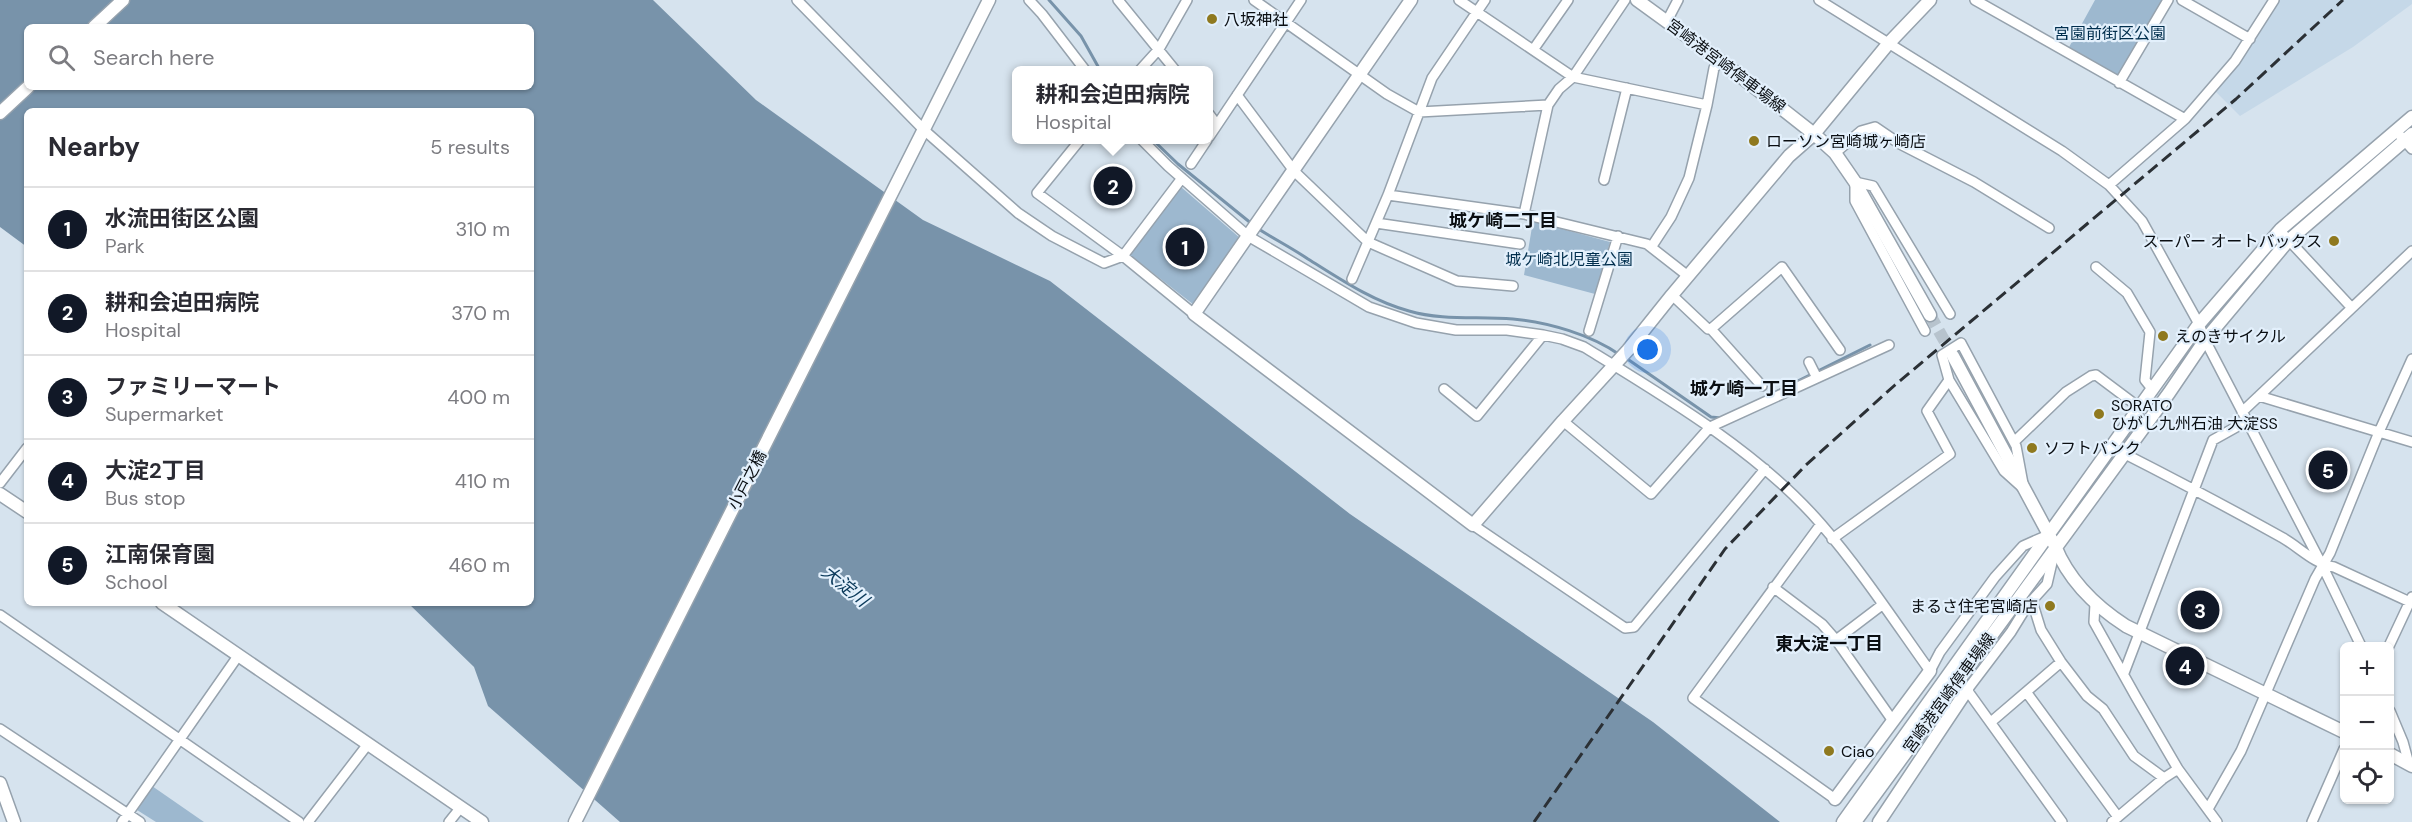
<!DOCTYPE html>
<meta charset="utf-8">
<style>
:root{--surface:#fff;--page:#f2f2f3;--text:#2b2b33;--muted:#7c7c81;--line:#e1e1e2;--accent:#111827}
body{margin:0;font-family:"DM Sans","Noto Sans JP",sans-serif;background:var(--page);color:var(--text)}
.controls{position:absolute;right:18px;bottom:18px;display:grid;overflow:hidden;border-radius:9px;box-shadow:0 2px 4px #0004}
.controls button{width:54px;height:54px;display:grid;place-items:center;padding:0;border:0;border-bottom:2px solid var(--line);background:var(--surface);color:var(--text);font:30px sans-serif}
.you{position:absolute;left:1648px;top:350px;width:21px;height:21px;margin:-15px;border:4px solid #fff;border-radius:50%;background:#1a73e8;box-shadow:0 0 0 9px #1a73e833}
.badge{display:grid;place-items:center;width:39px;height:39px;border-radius:50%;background:var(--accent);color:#fff;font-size:20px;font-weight:700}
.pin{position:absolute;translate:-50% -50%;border:3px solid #fff;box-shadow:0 2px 6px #0006}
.popup{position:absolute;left:1012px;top:66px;width:201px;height:78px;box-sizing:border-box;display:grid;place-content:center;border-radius:9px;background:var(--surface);filter:drop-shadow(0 2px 4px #0005);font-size:20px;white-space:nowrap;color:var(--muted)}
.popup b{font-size:22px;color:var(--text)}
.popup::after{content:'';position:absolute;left:50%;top:100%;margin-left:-12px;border:12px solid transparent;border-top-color:var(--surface)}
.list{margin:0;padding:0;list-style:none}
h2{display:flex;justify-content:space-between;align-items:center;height:78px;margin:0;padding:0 24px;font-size:26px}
h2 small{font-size:20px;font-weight:400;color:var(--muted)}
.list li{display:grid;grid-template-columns:39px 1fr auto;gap:18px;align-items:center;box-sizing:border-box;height:84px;padding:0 24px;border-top:2px solid var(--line)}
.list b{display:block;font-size:22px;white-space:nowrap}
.list p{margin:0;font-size:20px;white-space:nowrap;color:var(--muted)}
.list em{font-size:20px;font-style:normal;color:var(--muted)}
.icon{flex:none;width:33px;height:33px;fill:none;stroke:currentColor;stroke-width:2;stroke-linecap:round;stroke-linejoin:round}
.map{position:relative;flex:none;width:2412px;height:822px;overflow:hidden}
.search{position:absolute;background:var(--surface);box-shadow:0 2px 4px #0004;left:24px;top:24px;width:510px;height:66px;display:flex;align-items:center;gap:15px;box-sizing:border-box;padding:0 21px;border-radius:9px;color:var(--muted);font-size:22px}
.panel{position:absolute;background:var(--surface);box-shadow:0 2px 4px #0004;left:24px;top:108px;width:510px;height:498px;border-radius:9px}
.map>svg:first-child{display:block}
</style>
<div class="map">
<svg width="2412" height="822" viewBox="0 0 2412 822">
<rect width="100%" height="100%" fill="#d6e3ee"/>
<path fill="#c5d8e8" d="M2279 0H2412V4L2353 47 2240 116 2215 91 2241 62Z"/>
<path fill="#9db8cf" d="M2095 0H2162L2121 74H2115L2068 49Z
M1181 187 1240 238 1194 305 1130 255Z
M1533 221 1610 242 1595 294 1524 275Z
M152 786 204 822H156L137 810Z"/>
<path fill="#7893aa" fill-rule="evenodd" d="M0 0H653L756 100 923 220 1050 281 1350 514 1653 722 1780 822H620L488 706 474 667 408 603H531V111H27V247L0 227ZM27 27H531V87H27Z"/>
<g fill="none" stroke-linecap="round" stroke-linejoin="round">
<path stroke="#7893aa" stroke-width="3" d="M1049 0 1081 36 1100 70
M1153 140 1178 164 1252 224
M1257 228C1274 239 1292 248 1308 259 1340 279 1372 301 1409 311 1443 321 1478 316 1513 319 1548 322 1592 335 1620 355
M1626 358 1711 417 1721 418
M1770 395 1870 345"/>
<path stroke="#b7c3cd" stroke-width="12" stroke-dasharray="12 6" stroke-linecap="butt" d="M1930 315 1953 356"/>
<g stroke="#96a2ad" stroke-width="12">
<path id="street" d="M797 0 924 130 1018 213 1052 236 1104 263 1123 256 1182 178
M1029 0 1042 14 1085 70
M1118 0 1175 70
M1254 0 1387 94 1419 112 1548 105
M1459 0 1573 77 1707 105
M1819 0 2062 151 2109 185 2142 221 2199 324 2205 340 2322 565 2361 646
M1975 0 2185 119
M2182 0 2250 39
M1667 21 1678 0
M1533 50 1568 0
M1140 70 1159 49 1187 0
M2119 83 2168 0
M1237 95 1294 171 1368 242 1457 281 1513 286
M1209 114 1217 125
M2396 131 2412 149
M1209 137 1301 0
M1080 140 1037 193 1123 256 1194 314
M1142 140 1168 166 1248 236 1369 307 1416 323 1456 330H1507L1543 335 1562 339 1584 347C1664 396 1759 452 1821 524 1861 570 1895 622 1930 671L1940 652 1995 577 2023 546 2048 535
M1835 153 1861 131 1875 127 1900 144 1974 182 2049 228
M1191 164 1207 140
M1604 180 1627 88
M2109 185 2185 119 2235 61 2274 0
M1388 195 1524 214 1647 244 1688 276
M1524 214 1548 105 1559 89 1573 77 1625 0
M1376 223 1520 244
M2285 236 2351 307
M1652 246 1671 217 1689 178 1707 105 1714 68 1721 61
M2096 267 2127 293 2150 332 2145 380 2153 390
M1352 279 1388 195 1432 78 1485 0
M1672 295 1708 329H1711L1782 267 1840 350
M1711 329 1762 386
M1589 331 1618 236
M1925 331 1855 201V182L1873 186 1950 314
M1961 343 2016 446 2024 489 2004 471 1949 380 1942 355Z
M1809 362 1817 378
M1444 389 1477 416 1543 335
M2259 396 2412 442
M2242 412 2412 251
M1563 421 1651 494 1710 427 1889 345
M2014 442 2066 392 2091 376 2096 375 2140 408
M2125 454C2178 481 2231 509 2283 538 2300 548 2315 564 2334 567L2412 603
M0 483 27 448
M1821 524 1693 698 1835 799
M1473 525 1625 628 1634 627 1765 469
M1832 539 1950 454 1927 411 1949 380
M2054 554 2047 584 2027 606 2011 632 1967 690 2062 822
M1773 587 1822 624 1836 640 1893 721
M2032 601 2041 630 2061 662 2087 696 2103 709 2134 756 2164 778
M2095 604 2094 622 2136 697 2178 769 2217 822
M0 615 299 822
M1836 640 1882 605
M2389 646 2412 597
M2124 673 2213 440 2247 421
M2027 693 2118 817
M2390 711 2403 742 2409 764
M1991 722 2061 662
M0 729 140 822
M2208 809 2241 751 2315 579 2330 553 2379 432 2412 359
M122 822 238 656
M308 822 368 744
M449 822 461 807
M2112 822 2164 778 2178 769
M2312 822 2344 749"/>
</g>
<g stroke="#96a2ad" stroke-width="15">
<path id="secondary" d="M1411 0 1194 314 1473 525 1563 421 1628 350 1672 295 1789 156 1814 134 1888 44 1930 0
M1637 0 1721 61 1814 134 1835 153 1855 182 1930 315
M94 27 123 0
M0 113 28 87
M1953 356 2055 546C2069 581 2095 606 2126 626L2344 732
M0 494 27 512
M162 603 482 822
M2390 754 2412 766
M0 783 14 822
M1835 799 1930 671
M575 822 989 0
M1843 822 2199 324 2281 229 2412 117
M1855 822 2169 393 2205 340 2288 241 2412 134
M1879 822 1967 690"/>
</g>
<use href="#street" stroke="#fff" stroke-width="9"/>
<use href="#secondary" stroke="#fff" stroke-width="12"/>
<path stroke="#2b3035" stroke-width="3" stroke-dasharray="12 6" stroke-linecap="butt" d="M1534 822 1725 549 1806 465 1895 385 2236 99 2343 0"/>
</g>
<g fill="#8f791f" stroke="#e3f0fc" stroke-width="2">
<circle cx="1212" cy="19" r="6"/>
<circle cx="1754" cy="141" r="6"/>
<circle cx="2334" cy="241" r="6"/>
<circle cx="2163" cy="336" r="6"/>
<circle cx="2099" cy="414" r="6"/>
<circle cx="2032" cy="448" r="6"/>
<circle cx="2050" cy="606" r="6"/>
<circle cx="1829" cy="751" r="6"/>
</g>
<g text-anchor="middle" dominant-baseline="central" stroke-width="4.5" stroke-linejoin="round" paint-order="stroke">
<g font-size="16" fill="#0a0e12" stroke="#e3f0fc" text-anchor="start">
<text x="1224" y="19">八坂神社</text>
<text x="1766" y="141">ローソン宮崎城ヶ崎店</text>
<text x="2322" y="241" text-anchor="end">スーパー オートバックス</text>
<text x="2175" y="336">えのきサイクル</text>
<text x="2111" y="405">SORATO<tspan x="2111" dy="18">ひがし九州石油 大淀SS</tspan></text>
<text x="2044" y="448">ソフトバンク</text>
<text x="2038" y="606" text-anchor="end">まるさ住宅宮崎店</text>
<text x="1841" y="751">Ciao</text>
</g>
<g font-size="16" fill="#002e4d" stroke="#e3f0fc">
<text x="2110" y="33">宮園前街区公園</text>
<text x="1569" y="259">城ケ崎北児童公園</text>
</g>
<g font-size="16" fill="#0a0e12" stroke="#e3f0fc">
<text transform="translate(1726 66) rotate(37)">宮崎港宮崎停車場線</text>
<text transform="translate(747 480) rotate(-63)">小戸之橋</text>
<text transform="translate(1949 693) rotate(-54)">宮崎港宮崎停車場線</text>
</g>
<g font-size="18" font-weight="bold" fill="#0a0e12" stroke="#e3f0fc">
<text x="1503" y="221">城ケ崎二丁目</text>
<text x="1744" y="389">城ケ崎一丁目</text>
<text x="1829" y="644">東大淀一丁目</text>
</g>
<g font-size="18" font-style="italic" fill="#0b3a5b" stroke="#e3f0fc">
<text transform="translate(845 586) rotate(39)">大淀川</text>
</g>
</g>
</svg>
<div class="controls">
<button>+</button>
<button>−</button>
<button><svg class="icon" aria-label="locate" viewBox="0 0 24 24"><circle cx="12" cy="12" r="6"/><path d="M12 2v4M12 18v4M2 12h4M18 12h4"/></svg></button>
</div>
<div class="you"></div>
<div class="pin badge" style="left:1185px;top:247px">1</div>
<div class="pin badge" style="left:1113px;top:186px">2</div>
<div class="popup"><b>耕和会迫田病院</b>Hospital</div>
<div class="pin badge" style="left:2200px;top:610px">3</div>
<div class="pin badge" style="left:2185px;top:666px">4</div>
<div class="pin badge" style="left:2328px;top:470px">5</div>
<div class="search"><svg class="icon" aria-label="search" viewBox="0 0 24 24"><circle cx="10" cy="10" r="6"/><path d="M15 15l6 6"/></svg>Search here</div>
<section class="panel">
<h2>Nearby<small>5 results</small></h2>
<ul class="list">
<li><span class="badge">1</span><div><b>水流田街区公園</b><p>Park</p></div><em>310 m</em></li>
<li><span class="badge">2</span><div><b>耕和会迫田病院</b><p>Hospital</p></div><em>370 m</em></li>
<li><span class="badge">3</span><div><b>ファミリーマート</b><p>Supermarket</p></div><em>400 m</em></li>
<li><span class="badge">4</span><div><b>大淀2丁目</b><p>Bus stop</p></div><em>410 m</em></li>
<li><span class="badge">5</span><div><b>江南保育園</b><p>School</p></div><em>460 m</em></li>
</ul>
</section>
</div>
